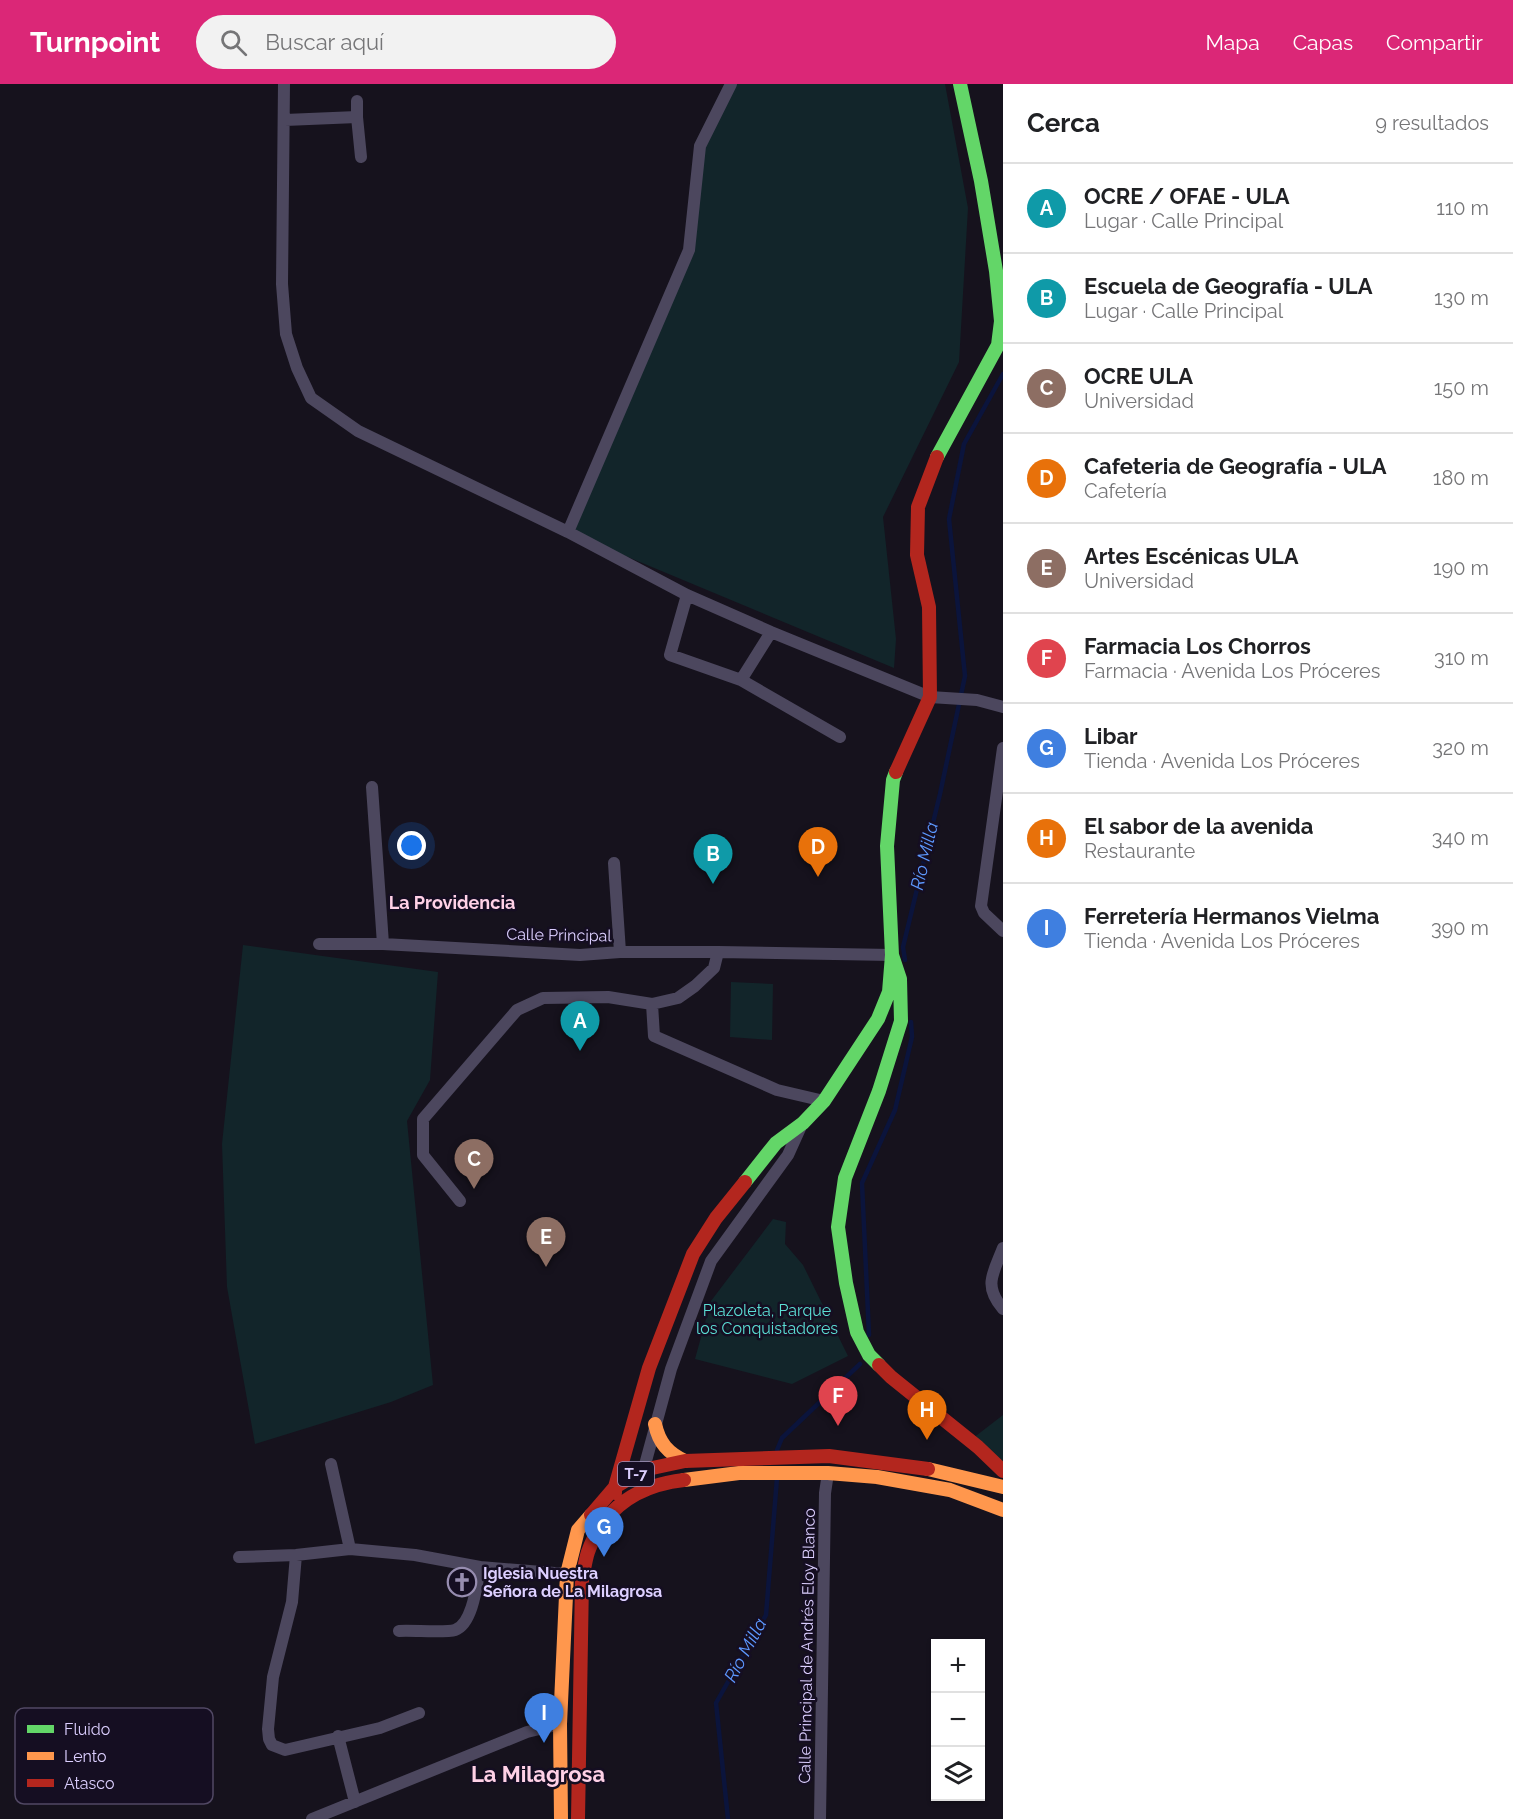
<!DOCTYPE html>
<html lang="es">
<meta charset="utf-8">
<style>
:root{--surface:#fff;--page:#f2f2f2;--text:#202124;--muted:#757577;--line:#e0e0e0;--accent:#db2777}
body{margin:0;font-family:Raleway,sans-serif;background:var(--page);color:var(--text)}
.controls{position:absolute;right:18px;bottom:18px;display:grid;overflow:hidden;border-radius:0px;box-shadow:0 2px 4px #0004}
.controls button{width:54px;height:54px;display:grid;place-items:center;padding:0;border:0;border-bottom:2px solid var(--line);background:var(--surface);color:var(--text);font:30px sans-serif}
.you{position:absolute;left:412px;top:762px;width:21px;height:21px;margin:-15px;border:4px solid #fff;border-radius:50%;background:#1a73e8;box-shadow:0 0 0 9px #1a73e833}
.badge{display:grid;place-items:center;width:39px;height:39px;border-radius:50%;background:var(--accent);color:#fff;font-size:20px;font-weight:700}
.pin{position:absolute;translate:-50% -50px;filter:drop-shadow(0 2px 3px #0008)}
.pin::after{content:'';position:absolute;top:32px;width:21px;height:18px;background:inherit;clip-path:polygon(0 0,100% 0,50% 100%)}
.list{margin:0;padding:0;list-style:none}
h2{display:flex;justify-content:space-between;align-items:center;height:78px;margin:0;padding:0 24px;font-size:26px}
h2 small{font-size:20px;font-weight:400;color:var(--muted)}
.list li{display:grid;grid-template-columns:39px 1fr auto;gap:18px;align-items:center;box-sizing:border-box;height:90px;padding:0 24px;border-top:2px solid var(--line)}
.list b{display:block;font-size:22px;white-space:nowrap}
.list p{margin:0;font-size:20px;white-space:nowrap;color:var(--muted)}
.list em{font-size:20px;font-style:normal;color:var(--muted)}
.icon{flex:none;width:33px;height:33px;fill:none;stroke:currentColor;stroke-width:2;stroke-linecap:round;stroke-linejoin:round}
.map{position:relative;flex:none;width:1003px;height:1735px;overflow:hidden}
header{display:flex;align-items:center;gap:36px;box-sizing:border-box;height:84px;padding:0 30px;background:var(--accent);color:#fff}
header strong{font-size:28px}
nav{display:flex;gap:33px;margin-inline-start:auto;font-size:21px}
.search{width:420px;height:54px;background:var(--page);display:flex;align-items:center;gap:15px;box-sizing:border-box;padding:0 21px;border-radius:33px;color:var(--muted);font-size:22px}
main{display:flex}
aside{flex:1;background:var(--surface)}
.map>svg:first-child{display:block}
</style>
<header>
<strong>Turnpoint</strong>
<div class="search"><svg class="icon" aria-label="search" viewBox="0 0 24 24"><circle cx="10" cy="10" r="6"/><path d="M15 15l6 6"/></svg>Buscar aquí</div>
<nav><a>Mapa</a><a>Capas</a><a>Compartir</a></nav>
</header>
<main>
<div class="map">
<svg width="1003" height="1735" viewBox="0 0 1003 1735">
<rect width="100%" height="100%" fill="#16121d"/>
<path fill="#12252a" d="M737 0H945L968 124 959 278 883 433 896 555 894 584 568 448 689 167 700 62Z
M243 861 438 888 430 996 407 1037 433 1301 391 1318 255 1360 227 1203 222 1060Z
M731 898 773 900 772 956 730 953Z
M773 1135 786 1138 785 1160 803 1181 848 1272 792 1300 695 1275 711 1217Z
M1003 1331V1378L968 1358Z"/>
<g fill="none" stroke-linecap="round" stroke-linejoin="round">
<path stroke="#0b143c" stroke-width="4.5" d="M905 876 903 863 940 710 965 592 949 435 964 360 1003 290
M869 1251 862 1099 895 1026 912 953 911 938
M777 1366 782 1354 860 1280
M728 1735 716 1619 766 1531 777 1394"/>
<path stroke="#4c475e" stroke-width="12" d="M284 0 282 200 286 250 297 284 311 314 358 347 568 448 687 511 771 548 930 613 977 616 1003 623
M357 17V33L361 73
M285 36 357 33
M568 448 689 166 700 62 731 0
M687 511 670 571 741 596 771 548
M741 596 840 653
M1003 664 981 822 984 829 1003 847
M372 703 383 860 580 871 620 868H718L892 871
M614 779 620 868
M319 860H383
M652 920 654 952 777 1006 824 1017
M460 1117 423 1071V1035L517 926 543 914 608 913 652 920 678 914 695 902 714 884 718 868
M1003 1164C993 1190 983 1201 1003 1225
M331 1380 350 1465
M643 1388 671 1285 711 1177 788 1071 802 1040
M296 1471 292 1518 273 1593 268 1645 269 1655 272 1661 285 1666 380 1644 419 1629
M239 1473 296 1471 350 1465 415 1471 480 1483 567 1490
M399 1547C411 1546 446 1549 455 1546 473 1540 477 1499 480 1483
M338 1652 355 1718
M312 1735 527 1648 560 1640
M820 1735 825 1409 828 1389"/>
<path stroke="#63d668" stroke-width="14" d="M937 373 998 261 1001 237 996 187 981 97 960 0
M745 1098 776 1059 803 1039 824 1017 878 935 889 908 892 871 887 762 893 696 896 688
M879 1281 869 1271 857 1248 846 1199 838 1143 845 1094 879 1007 901 937 900 895 892 871"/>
<path stroke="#ff974d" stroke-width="14" d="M655 1340C659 1359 668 1369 685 1377
M928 1385 1003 1403
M684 1396 739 1389H828L877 1393 950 1406 1003 1426
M561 1735 560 1640 567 1490 578 1446 591 1431"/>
<path stroke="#b3261e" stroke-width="14" d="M896 688 930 613 929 523 917 471 918 423 937 373
M879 1281 891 1293 978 1363 1003 1387
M615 1409V1403L649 1284 693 1170 716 1134 745 1098
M591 1431 615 1403 643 1386 685 1377 829 1372 928 1385
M578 1735 582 1496C584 1487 585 1477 588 1468 604 1423 639 1401 684 1396"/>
</g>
<defs>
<g id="church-ring" transform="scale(1.5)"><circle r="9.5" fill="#150e22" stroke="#978db0" stroke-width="1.5"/><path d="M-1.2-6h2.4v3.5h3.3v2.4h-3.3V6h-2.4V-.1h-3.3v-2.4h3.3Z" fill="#978db0"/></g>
</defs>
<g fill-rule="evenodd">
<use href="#church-ring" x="462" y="1498"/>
</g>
<g text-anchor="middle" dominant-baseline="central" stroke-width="5" stroke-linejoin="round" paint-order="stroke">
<rect fill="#150e22" stroke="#a095bd" stroke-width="1.5" x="618" y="1378" width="36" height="24" rx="4.5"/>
<g font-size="15" font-weight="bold" fill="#dccfff">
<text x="636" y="1390">T-7</text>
</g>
<g font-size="16" fill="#dccfff" stroke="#150e22">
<text transform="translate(559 851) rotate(1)">Calle Principal</text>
<text transform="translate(807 1562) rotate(-89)">Calle Principal de Andrés Eloy Blanco</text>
</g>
<g font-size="16" fill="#5bded4" stroke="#150e22">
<text x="767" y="1226">Plazoleta, Parque<tspan x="767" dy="18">los Conquistadores</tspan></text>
</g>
<g font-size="16" font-weight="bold" fill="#dccfff" stroke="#150e22" text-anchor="start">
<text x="483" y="1489">Iglesia Nuestra<tspan x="483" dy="18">Señora de La Milagrosa</tspan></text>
</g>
<g font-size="18" font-style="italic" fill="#5d98fe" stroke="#150e22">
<text transform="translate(924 772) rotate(-77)">Río Milla</text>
<text transform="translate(745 1566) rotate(-62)">Río Milla</text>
</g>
<g font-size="18" font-weight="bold" fill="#ffd1e6" stroke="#150e22">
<text x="452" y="818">La Providencia</text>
</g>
<g font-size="22" font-weight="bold" fill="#ffd1e6" stroke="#150e22">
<text x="538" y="1690">La Milagrosa</text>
</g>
</g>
<rect x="15" y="1624" width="198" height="96" rx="9" fill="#150e22" stroke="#514864" stroke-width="1.5"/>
<rect x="27" y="1641" width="27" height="8" fill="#63d668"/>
<rect x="27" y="1668" width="27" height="8" fill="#ff974d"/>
<rect x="27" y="1695" width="27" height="8" fill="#b3261e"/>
<g font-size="16" fill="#dccfff">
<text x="64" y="1651">Fluido</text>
<text x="64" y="1678">Lento</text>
<text x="64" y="1705">Atasco</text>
</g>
</svg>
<div class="controls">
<button>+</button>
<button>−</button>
<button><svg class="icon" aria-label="layers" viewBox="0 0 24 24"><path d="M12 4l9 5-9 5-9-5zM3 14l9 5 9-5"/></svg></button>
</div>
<div class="you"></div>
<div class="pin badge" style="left:580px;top:967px;background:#0f9aa8">A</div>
<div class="pin badge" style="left:713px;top:800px;background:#0f9aa8">B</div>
<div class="pin badge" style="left:474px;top:1105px;background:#8d6e63">C</div>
<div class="pin badge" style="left:818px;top:793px;background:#e8710a">D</div>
<div class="pin badge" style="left:546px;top:1183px;background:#8d6e63">E</div>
<div class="pin badge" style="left:838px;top:1342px;background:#e0444e">F</div>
<div class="pin badge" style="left:604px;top:1473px;background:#3f7fe0">G</div>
<div class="pin badge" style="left:927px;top:1356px;background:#e8710a">H</div>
<div class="pin badge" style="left:544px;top:1659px;background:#3f7fe0">I</div>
</div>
<aside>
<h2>Cerca<small>9 resultados</small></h2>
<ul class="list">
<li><span class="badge" style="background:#0f9aa8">A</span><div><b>OCRE / OFAE - ULA</b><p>Lugar · Calle Principal</p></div><em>110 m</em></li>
<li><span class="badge" style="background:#0f9aa8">B</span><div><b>Escuela de Geografía - ULA</b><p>Lugar · Calle Principal</p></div><em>130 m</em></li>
<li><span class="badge" style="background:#8d6e63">C</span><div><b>OCRE ULA</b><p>Universidad</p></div><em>150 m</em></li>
<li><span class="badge" style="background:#e8710a">D</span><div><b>Cafeteria de Geografía - ULA</b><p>Cafetería</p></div><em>180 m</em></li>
<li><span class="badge" style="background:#8d6e63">E</span><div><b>Artes Escénicas ULA</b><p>Universidad</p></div><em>190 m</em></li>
<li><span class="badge" style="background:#e0444e">F</span><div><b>Farmacia Los Chorros</b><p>Farmacia · Avenida Los Próceres</p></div><em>310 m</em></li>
<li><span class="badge" style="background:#3f7fe0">G</span><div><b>Libar</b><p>Tienda · Avenida Los Próceres</p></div><em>320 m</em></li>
<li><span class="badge" style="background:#e8710a">H</span><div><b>El sabor de la avenida</b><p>Restaurante</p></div><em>340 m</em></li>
<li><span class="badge" style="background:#3f7fe0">I</span><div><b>Ferretería Hermanos Vielma</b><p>Tienda · Avenida Los Próceres</p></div><em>390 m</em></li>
</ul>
</aside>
</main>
